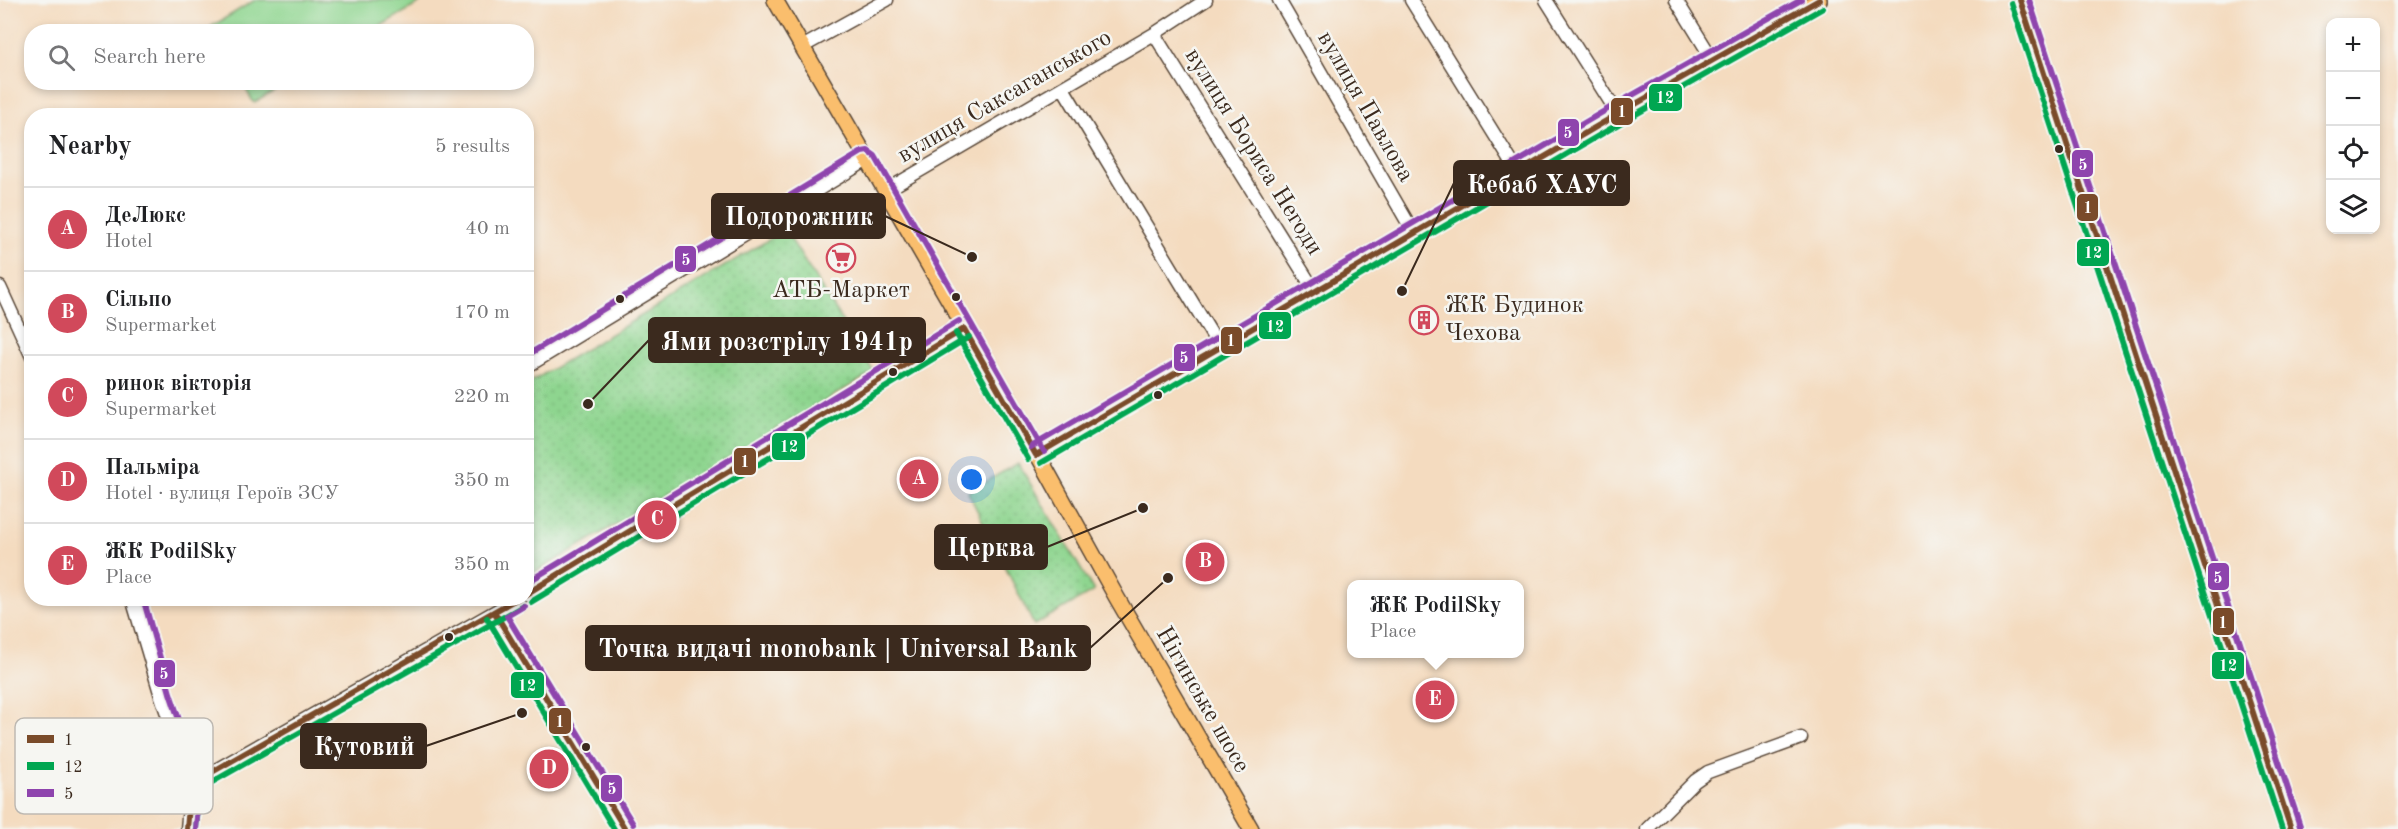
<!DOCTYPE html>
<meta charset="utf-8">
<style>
:root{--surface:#fff;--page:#f2f2f2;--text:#202124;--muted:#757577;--line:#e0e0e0;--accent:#d1495b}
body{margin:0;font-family:"Old Standard TT",serif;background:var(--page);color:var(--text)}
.controls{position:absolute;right:18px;top:18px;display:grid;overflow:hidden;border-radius:12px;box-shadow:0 3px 9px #0003}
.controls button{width:54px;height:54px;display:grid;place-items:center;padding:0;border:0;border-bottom:2px solid var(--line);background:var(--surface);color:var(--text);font:30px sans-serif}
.you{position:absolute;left:972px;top:480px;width:21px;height:21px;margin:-15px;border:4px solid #fff;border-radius:50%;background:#1a73e8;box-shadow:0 0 0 9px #1a73e833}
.badge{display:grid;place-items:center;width:39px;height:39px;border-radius:50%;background:var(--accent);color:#fff;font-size:20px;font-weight:700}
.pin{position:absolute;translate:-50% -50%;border:3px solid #fff;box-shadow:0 2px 6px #0006}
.popup{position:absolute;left:1347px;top:580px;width:177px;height:78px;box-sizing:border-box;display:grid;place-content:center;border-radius:12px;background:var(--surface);filter:drop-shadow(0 2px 4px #0005);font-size:20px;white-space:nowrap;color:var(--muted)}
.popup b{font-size:22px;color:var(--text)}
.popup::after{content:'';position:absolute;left:50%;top:100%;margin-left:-12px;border:12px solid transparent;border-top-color:var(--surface)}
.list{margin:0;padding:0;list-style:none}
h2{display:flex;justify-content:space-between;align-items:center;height:78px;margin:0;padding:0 24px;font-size:26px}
h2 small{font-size:20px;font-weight:400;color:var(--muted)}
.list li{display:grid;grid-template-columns:39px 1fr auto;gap:18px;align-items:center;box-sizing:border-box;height:84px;padding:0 24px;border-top:2px solid var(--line)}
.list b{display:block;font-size:22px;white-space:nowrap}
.list p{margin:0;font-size:20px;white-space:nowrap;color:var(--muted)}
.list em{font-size:20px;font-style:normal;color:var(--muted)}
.icon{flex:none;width:33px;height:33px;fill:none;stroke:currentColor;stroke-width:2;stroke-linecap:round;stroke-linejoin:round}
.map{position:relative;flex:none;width:2398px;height:829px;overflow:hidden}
.search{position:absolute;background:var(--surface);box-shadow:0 3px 9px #0003;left:24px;top:24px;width:510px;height:66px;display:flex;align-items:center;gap:15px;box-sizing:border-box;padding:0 21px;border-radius:24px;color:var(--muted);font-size:22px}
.panel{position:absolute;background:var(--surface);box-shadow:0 3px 9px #0003;left:24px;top:108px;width:510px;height:498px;border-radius:24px}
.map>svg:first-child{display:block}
</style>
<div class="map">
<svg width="2398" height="829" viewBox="0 0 2398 829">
<defs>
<pattern id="park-dots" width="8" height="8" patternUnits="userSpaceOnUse" patternTransform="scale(1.5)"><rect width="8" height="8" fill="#8ed58f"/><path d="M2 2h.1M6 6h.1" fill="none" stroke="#7bb77b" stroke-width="1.8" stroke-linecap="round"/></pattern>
</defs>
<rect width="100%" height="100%" fill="#f6f6f2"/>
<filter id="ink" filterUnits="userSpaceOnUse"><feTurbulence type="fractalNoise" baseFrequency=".0167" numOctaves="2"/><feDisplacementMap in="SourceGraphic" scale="12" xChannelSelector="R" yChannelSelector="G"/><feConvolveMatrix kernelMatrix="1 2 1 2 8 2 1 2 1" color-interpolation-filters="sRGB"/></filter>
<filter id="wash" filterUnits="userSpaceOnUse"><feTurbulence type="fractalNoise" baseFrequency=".008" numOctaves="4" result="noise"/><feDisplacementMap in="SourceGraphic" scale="24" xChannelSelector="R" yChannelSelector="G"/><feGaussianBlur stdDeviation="1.35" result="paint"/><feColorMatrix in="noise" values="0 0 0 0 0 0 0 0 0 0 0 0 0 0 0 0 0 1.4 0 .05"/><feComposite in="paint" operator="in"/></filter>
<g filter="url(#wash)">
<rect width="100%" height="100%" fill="#f4dbbf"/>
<path fill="#8ed58f" stroke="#648056" stroke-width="1.5" d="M255 0H418L420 3 372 31H212L209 28Z
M242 83H288L254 103Z"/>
<path fill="url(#park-dots)" stroke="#648056" stroke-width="1.5" d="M785 230 874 372 527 577V384Z
M1018 463 1094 591 1034 625 968 492Z"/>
</g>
<g filter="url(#ink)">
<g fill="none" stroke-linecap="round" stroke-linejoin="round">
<g stroke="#574536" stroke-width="15">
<path id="minor" d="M1279 0 1415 235
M1411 0 1519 174
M1546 0 1618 114
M1676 0 1713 60
M2020 0 2291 829
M1154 34 1316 293
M802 47 887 0
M1063 88 1220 348
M885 191 1154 34 1206 0
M0 287 32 357
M526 367 867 160
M526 594 964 329
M132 598 161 696 191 784 187 829
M495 613 625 829
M191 784 519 598
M1647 829 1695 781 1708 772 1801 738"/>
</g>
<g stroke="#574536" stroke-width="18">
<path id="major" d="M775 0 1018 419 1117 598 1251 829
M1036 455 1618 114 1819 0"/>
</g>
<use href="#minor" stroke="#fff" stroke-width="12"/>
<use href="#major" stroke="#fabe6d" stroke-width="15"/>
<g stroke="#f6f6f2" stroke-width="10">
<path id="bus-1" d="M2020 0 2291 829
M964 329 1036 455
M1036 455 1618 114 1819 0
M526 594 964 329
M495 613 625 829
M187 829 191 784 518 598"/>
</g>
<g stroke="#f6f6f2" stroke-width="10">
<path id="bus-2" d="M2011 3 2282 829
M956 333 1028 459
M1041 463 1622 122 1823 8
M531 602 969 337
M487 618 614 829
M196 829 200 789 523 606"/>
</g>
<g stroke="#f6f6f2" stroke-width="10">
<path id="bus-3" d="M2029 0 2300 826
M526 356 862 152 868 151 875 156 1044 451
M1031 447 1613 106 1801 0
M526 583 959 321
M145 605 170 693 200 782 196 829
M524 606 507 616 633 824"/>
</g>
<use href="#bus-1" stroke="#7a4b2a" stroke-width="6"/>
<use href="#bus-2" stroke="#00a651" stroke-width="6"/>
<use href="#bus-3" stroke="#8e44ad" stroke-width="6"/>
</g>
</g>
<defs>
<g id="supermarket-ring" transform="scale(1.5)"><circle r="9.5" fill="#f6f6f2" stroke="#d1495b" stroke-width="1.5"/><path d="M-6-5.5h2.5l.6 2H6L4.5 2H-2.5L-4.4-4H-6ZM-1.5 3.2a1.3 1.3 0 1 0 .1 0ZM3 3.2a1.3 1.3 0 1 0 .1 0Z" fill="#d1495b"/></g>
<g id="building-ring" transform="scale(1.5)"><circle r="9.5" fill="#f6f6f2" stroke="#d1495b" stroke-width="1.5"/><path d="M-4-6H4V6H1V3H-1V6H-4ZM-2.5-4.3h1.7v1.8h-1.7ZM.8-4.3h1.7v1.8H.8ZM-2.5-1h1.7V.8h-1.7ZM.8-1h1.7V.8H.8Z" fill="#d1495b"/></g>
</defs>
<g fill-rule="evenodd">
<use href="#supermarket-ring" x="841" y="258"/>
<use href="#building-ring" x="1424" y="320"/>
</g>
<g fill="#3b2a1e" stroke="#f6f6f2" stroke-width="2">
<circle cx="2059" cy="149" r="5"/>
<circle cx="956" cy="297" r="5"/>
<circle cx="620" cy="299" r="5"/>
<circle cx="893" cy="372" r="5"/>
<circle cx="1158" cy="395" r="5"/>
<circle cx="449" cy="637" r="5"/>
<circle cx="586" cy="747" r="5"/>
</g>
<g text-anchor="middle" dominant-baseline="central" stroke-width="5" stroke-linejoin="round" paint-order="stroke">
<g font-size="24" fill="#3b2a1e" stroke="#f6f6f2">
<text transform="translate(1005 97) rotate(-30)">вулиця Саксаганського</text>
<text transform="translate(1365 107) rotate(60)">вулиця Павлова</text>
<text transform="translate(1253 152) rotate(58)">вулиця Бориса Негоди</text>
<text transform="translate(1202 700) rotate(60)">Нігинське шосе</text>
</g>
<g font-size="24" fill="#3b2a1e" stroke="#f6f6f2">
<text x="841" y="291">АТБ-Маркет</text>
<text x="1445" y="306" text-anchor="start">ЖК Будинок<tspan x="1445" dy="28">Чехова</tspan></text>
</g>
</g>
<rect x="15" y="718" width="198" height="96" rx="9" fill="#f6f6f2" stroke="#beb9b2" stroke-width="1.5"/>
<rect x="27" y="735" width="27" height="8" fill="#7a4b2a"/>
<rect x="27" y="762" width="27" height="8" fill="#00a651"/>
<rect x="27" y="789" width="27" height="8" fill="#8e44ad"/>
<g font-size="16" fill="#3b2a1e">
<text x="64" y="745">1</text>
<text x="64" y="772">12</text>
<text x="64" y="799">5</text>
</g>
<path fill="none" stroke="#3b2a1e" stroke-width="2" d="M1402 291L1454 183M972 257L885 216M588 404L649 340M1143 508L1047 547M1168 578L1090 648M522 713L426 746"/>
<g fill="#3b2a1e" stroke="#f6f6f2" stroke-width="2">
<circle cx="1402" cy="291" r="6"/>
<circle cx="972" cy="257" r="6"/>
<circle cx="588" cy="404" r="6"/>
<circle cx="1143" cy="508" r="6"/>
<circle cx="1168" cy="578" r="6"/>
<circle cx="522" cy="713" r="6"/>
</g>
<g fill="#3b2a1e" stroke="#3b2a1e" stroke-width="2">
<rect x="1454" y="161" width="175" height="44" rx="6"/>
<rect x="712" y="194" width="173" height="44" rx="6"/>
<rect x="649" y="318" width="276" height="44" rx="6"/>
<rect x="935" y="525" width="112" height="44" rx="6"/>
<rect x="586" y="626" width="504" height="44" rx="6"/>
<rect x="301" y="724" width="125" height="44" rx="6"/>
</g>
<g font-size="26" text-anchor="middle" font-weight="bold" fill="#fff">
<text x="1542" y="193">Кебаб ХАУС</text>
<text x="799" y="225">Подорожник</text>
<text x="787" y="350">Ями розстрілу 1941р</text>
<text x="991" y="556">Церква</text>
<text x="838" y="657">Точка видачі monobank | Universal Bank</text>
<text x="364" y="755">Кутовий</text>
</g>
<g stroke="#f6f6f2" stroke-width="2">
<rect x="1648" y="83" width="35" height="29" rx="6" fill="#00a651"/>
<rect x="1610" y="97" width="24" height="29" rx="6" fill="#7a4b2a"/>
<rect x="1557" y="118" width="23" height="29" rx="6" fill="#8e44ad"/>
<rect x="2071" y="149" width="23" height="29" rx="6" fill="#8e44ad"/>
<rect x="2076" y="193" width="23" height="29" rx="6" fill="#7a4b2a"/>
<rect x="2076" y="238" width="34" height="29" rx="6" fill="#00a651"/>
<rect x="674" y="245" width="23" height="28" rx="6" fill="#8e44ad"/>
<rect x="1258" y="311" width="34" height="29" rx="6" fill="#00a651"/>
<rect x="1220" y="326" width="23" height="29" rx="6" fill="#7a4b2a"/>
<rect x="1173" y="343" width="23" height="29" rx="6" fill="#8e44ad"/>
<rect x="771" y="432" width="35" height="29" rx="6" fill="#00a651"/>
<rect x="733" y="447" width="24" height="29" rx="6" fill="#7a4b2a"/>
<rect x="2207" y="562" width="23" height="29" rx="6" fill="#8e44ad"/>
<rect x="2212" y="607" width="23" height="29" rx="6" fill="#7a4b2a"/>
<rect x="2211" y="651" width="34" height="29" rx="6" fill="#00a651"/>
<rect x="153" y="659" width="23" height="29" rx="6" fill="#8e44ad"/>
<rect x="510" y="671" width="35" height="28" rx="6" fill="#00a651"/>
<rect x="548" y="707" width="24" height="28" rx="6" fill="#7a4b2a"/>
<rect x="600" y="774" width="23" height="29" rx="6" fill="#8e44ad"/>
</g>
<g font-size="16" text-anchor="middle" font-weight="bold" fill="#fff">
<text x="1665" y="103">12</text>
<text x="1622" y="117">1</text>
<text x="1568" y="138">5</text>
<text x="2083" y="170">5</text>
<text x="2088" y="213">1</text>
<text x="2093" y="258">12</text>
<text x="686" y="265">5</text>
<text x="1275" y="332">12</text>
<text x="1231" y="346">1</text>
<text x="1184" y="363">5</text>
<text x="789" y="452">12</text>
<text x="745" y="467">1</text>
<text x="2218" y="583">5</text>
<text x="2223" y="628">1</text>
<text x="2228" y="671">12</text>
<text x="164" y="679">5</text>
<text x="527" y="691">12</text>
<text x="560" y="727">1</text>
<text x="612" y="794">5</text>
</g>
</svg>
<div class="controls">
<button>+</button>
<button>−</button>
<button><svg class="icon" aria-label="locate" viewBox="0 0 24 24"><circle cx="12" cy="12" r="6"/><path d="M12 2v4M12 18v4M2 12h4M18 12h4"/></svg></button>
<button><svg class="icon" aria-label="layers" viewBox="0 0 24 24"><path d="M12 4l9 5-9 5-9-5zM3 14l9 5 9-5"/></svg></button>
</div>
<div class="you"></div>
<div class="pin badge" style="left:919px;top:479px">A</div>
<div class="pin badge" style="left:1205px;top:562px">B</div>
<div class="pin badge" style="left:657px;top:520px">C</div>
<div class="pin badge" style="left:549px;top:769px">D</div>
<div class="pin badge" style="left:1435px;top:700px">E</div>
<div class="popup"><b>ЖК PodilSky</b>Place</div>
<div class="search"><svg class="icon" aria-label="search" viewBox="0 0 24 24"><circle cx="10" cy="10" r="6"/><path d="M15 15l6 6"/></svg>Search here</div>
<section class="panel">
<h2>Nearby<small>5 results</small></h2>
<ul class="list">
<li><span class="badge">A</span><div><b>ДеЛюкс</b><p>Hotel</p></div><em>40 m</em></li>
<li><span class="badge">B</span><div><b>Сільпо</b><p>Supermarket</p></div><em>170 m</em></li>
<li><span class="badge">C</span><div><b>ринок вікторія</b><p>Supermarket</p></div><em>220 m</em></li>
<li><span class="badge">D</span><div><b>Пальміра</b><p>Hotel · вулиця Героїв ЗСУ</p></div><em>350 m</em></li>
<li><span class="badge">E</span><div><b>ЖК PodilSky</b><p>Place</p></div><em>350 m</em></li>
</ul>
</section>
</div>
